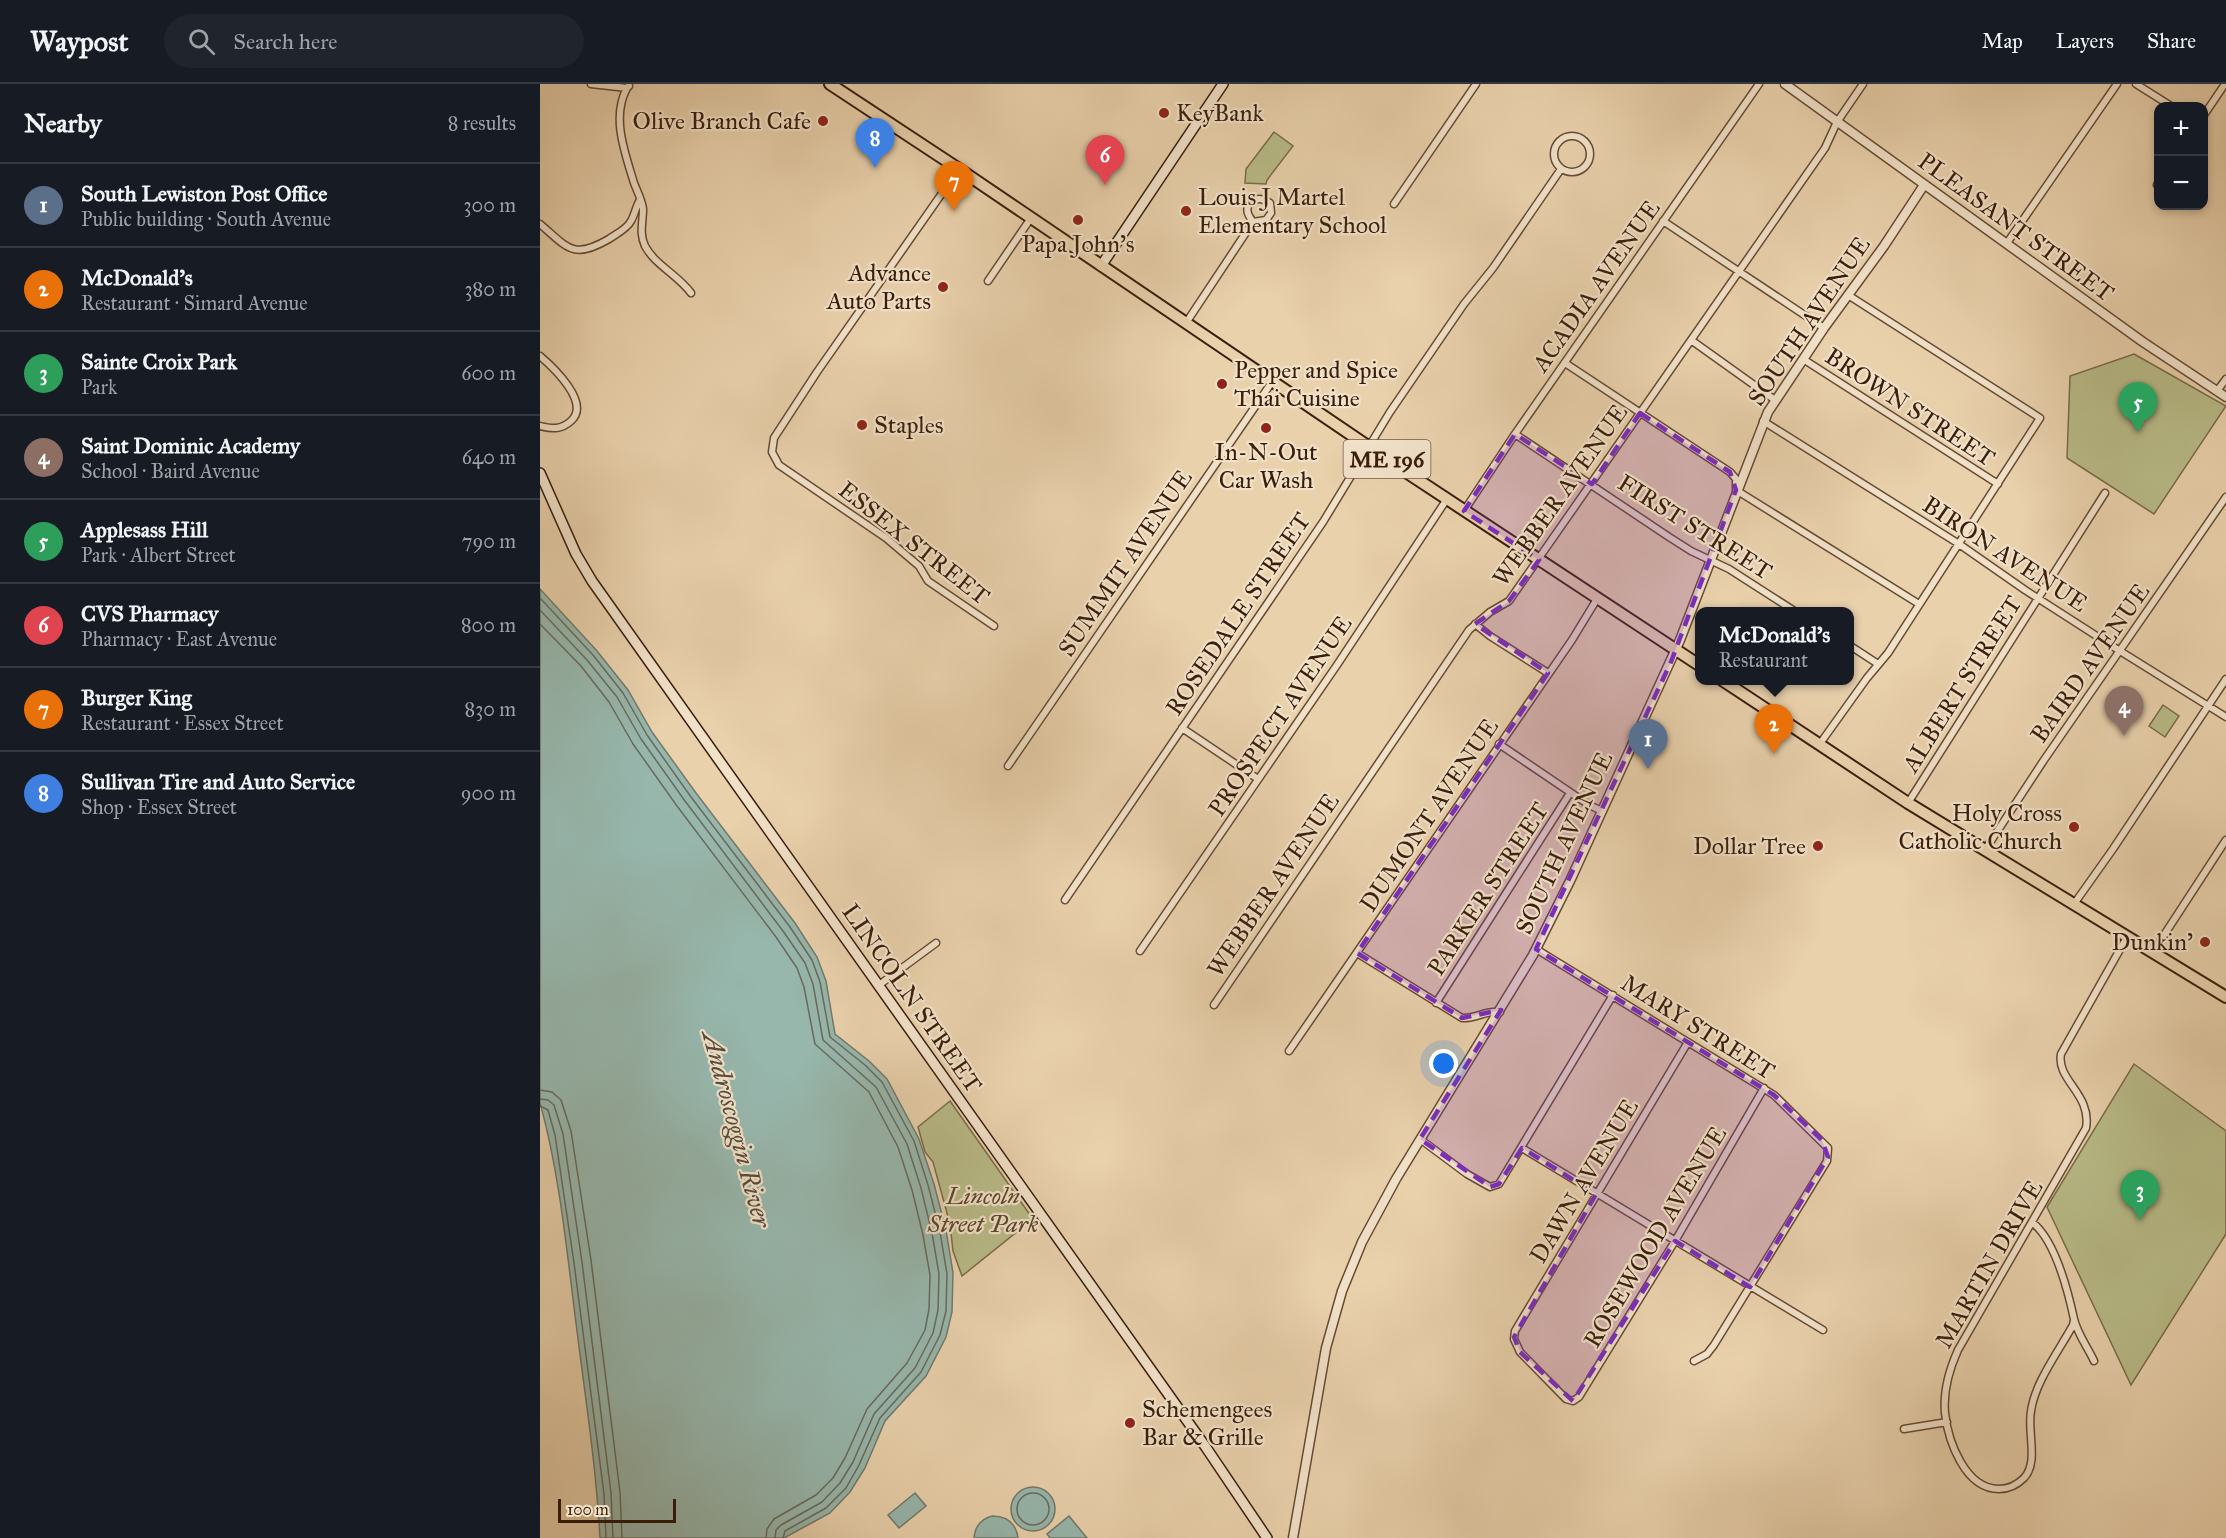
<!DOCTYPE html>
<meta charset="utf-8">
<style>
:root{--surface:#171b24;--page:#20242c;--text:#f1f3f6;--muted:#9ea1a6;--line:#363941;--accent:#c59692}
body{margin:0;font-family:"IM FELL Great Primer",serif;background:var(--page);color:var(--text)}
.controls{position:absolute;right:18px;top:18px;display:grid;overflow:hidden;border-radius:12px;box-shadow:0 3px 9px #0003}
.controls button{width:54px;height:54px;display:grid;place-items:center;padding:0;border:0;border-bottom:2px solid var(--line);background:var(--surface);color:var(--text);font:30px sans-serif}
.scale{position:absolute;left:18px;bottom:15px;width:118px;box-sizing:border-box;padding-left:6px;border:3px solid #3a1e0a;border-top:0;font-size:16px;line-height:21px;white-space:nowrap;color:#3a1e0a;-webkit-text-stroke:4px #f1e1c9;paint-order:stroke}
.you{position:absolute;left:904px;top:980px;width:21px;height:21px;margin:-15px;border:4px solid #fff;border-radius:50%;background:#1a73e8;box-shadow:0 0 0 9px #1a73e833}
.badge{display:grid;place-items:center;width:39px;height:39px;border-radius:50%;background:var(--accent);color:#fff;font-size:20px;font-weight:700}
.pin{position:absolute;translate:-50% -50px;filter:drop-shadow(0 2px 3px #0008)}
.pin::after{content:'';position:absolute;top:32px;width:21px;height:18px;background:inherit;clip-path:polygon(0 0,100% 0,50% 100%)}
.popup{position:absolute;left:1155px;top:523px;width:159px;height:78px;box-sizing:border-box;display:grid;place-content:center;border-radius:12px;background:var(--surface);filter:drop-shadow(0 2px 4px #0005);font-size:20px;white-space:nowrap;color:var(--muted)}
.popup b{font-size:22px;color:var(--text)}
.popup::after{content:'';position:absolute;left:50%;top:100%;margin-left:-12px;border:12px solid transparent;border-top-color:var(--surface)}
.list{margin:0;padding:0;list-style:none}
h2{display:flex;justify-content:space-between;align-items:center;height:78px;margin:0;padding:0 24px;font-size:26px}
h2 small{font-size:20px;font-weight:400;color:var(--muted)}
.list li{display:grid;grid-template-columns:39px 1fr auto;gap:18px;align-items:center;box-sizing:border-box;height:84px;padding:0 24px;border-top:2px solid var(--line)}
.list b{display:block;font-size:22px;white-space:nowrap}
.list p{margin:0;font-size:20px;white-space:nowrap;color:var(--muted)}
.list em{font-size:20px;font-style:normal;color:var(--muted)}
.icon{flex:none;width:33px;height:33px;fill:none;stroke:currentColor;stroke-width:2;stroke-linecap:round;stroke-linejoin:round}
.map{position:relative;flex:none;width:1686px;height:1454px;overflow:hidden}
header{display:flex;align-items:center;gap:36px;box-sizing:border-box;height:84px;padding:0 30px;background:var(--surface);border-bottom:2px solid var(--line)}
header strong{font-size:28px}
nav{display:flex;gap:33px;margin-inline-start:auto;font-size:21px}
.search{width:420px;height:54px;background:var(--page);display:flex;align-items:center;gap:15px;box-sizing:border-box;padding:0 21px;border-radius:33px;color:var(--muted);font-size:22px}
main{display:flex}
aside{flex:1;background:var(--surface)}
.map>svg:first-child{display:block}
</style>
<header>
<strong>Waypost</strong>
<div class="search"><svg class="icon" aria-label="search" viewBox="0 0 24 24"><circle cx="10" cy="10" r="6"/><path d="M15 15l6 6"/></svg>Search here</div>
<nav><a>Map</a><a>Layers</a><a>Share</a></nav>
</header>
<main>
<aside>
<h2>Nearby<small>8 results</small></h2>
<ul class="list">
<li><span class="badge" style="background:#5c6f8a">1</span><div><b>South Lewiston Post Office</b><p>Public building · South Avenue</p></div><em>300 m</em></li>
<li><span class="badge" style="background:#e8710a">2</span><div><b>McDonald's</b><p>Restaurant · Simard Avenue</p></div><em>380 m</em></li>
<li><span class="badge" style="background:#2e9e5b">3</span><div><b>Sainte Croix Park</b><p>Park</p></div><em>600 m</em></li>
<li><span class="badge" style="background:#8d6e63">4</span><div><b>Saint Dominic Academy</b><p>School · Baird Avenue</p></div><em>640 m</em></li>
<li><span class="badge" style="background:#2e9e5b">5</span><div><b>Applesass Hill</b><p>Park · Albert Street</p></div><em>790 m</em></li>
<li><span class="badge" style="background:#e0444e">6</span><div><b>CVS Pharmacy</b><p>Pharmacy · East Avenue</p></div><em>800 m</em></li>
<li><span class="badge" style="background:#e8710a">7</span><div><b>Burger King</b><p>Restaurant · Essex Street</p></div><em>830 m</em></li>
<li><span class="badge" style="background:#3f7fe0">8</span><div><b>Sullivan Tire and Auto Service</b><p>Shop · Essex Street</p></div><em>900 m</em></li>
</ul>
</aside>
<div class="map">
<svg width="1686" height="1454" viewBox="0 0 1686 1454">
<rect width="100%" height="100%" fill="#e9d1ac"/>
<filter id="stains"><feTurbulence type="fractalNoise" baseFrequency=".00333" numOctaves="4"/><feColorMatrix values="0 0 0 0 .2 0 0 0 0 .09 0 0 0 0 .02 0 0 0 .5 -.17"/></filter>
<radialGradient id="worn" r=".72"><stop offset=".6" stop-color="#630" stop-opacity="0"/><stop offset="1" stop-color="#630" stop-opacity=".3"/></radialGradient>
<path fill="#b8bb88" stroke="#796c49" stroke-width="1.5" d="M734 48 753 62 727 96 726 100 705 99 706 85Z
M1594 270 1686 322 1614 430 1527 374 1530 292Z
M1623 621 1639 632 1625 653 1609 642Z
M1594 980 1686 1047V1150L1591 1301 1507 1123Z
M410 1017 493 1135 422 1192 413 1167 410 1140 393 1078 385 1068 378 1043Z"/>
<path fill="#97b7ad" stroke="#727a6c" stroke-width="1.5" d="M0 505 57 567 88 606 112 648 156 709 255 839 277 873 286 897 295 950 329 977 347 995 379 1055 394 1100 406 1146 413 1189 412 1228 406 1253 386 1292 345 1337 325 1384 310 1408 290 1429 244 1454H60C56 1379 44 1305 35 1231 26 1160 19 1087 0 1019Z
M471 1425a22 22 0 1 1 44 0a22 22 0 1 1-44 0Z
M375 1409 386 1422 359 1444 348 1431Z
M452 1432C467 1432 476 1439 478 1454H434C435 1442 441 1435 452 1432Z
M529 1432 547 1454H510L507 1450Z"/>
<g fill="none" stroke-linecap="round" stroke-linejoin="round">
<path stroke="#686a5c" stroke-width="1.5" d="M0 514 53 571 83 609 107 651 151 713 250 843 272 876 280 898 290 953 325 981 342 998 374 1057 388 1101 400 1148 407 1190 406 1227 400 1251 381 1288 340 1334 319 1381 306 1404 286 1424 245 1447 243 1454
M0 526 47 576 77 613 101 655 145 717 243 847 265 879 273 900 283 956 336 1003 367 1060 381 1104 392 1149 399 1190 398 1226 393 1249 375 1284 334 1330 313 1378 300 1399 282 1418 241 1441 236 1446 235 1454
M0 540 41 582 69 618 93 660 137 722 236 853 257 884 264 903 275 960 329 1008 358 1063 372 1106 383 1151 390 1191 389 1225 385 1246 367 1279 327 1325 305 1374 293 1394 276 1411 234 1435 227 1445 226 1454
M0 1006 12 1008 21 1016 31 1047 51 1176 80 1408 82 1454
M0 1015 8 1016 14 1021 23 1050 42 1178 71 1409 73 1454
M0 1022 8 1026 15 1051 34 1179 64 1410 66 1454
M477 1425a16 16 0 1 1 32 0a16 16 0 1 1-32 0Z"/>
<g stroke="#664b32" stroke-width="9">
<path id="minor" d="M51 0 87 4 89 2
M1596 0 1631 22
M87 4C71 33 85 69 94 99 97 107 102 116 103 125 103 139 99 149 105 162 115 181 138 191 151 209
M1664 31 1685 0
M1014 70a18 18 0 1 1 36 0a18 18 0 1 1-36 0Z
M419 85 277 288 234 354 232 368 239 381 346 454 379 482 388 497 454 542
M1617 101 1618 99
M854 120 936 0
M1123 137 1284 244
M0 140C28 164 33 176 69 155 76 150 87 145 91 137 95 130 96 122 100 116
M1467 159 1577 0
M448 197 491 134
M646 239 713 138 726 136 731 129 730 119C722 114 716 113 709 120 705 127 709 132 713 138
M1151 256 1235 316
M0 272C14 284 51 319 31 337 21 346 12 345 0 342
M1263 275 1458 400
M1025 279 1190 388 1196 395V406L1379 520
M1677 307 1686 295
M1223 337 1419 460 1485 506 1580 567 1686 633
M975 350 1129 453 1151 467 1189 485 1256 528
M924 427 975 350 1219 0
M935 540 950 552 1008 589
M1309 561 1338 580
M642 644 718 695
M959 660 1049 721 1062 727
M1279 661 1327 594 1348 569 1500 334 1308 211
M468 682 732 298
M1368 719 1565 409
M1445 766 1504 676 1686 413
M525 816 783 438 850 328 924 220 953 184 1021 85
M1534 820 1573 765 1686 595
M996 865 1234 1011 1288 1064 1287 1077 1174 1261 1167 1270 1154 1277
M600 867 797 581 907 415
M1613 868 1686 756
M817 869 922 934C936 935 946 926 960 928
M339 901 396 859
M896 919 1030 709
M674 921 929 546 950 528 969 517 1285 64 1297 38 1323 0
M1148 958 975 1247 974 1255 980 1268 1026 1315 1033 1317 1039 1313 1135 1157 1224 1004
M749 967 1032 556 1057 515
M880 1055 927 1090 950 1103 959 1100 1073 911
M982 1064 1283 1246
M1492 1138C1515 1156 1528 1207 1534 1235 1537 1249 1548 1264 1554 1277
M1534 1236 1533 1241C1519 1267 1495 1298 1491 1327 1487 1348 1499 1378 1484 1394 1477 1401 1468 1405 1459 1405 1425 1405 1408 1357 1405 1329 1403 1307 1409 1286 1418 1266L1546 1044C1552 1010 1516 996 1521 970L1587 853
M1364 1345 1407 1338"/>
</g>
<g stroke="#664b32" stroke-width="11">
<path id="tertiary" d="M1245 0 1603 258 1686 313
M753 1454 786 1264 802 1207 822 1158 856 1095 993 871 1030 797 1140 556 1228 328 1284 244 1344 162 1384 101"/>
</g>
<g stroke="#3a1e0a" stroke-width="12">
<path id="secondary" d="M561 182 683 0
M0 389 36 470 52 497 665 1362 727 1454"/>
</g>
<g stroke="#3a1e0a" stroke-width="14">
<path id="trunk" d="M290 0 419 85 866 388 1159 581
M1182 596 1368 719 1686 913"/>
</g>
<use href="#minor" stroke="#f1e1c9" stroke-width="6"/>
<use href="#tertiary" stroke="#f1e1c9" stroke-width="8"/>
<use href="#secondary" stroke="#f1e1c9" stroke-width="9"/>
<use href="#trunk" stroke="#e9d1ac" stroke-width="10"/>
</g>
<path fill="#7b2cbf" fill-opacity="0.2" stroke="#7b2cbf" stroke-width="4.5" stroke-dasharray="12 8" stroke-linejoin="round" d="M1100 329 1190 388 1196 406 1131 578 996 865 1234 1011 1282 1056 1288 1073 1210 1203 1135 1157 1033 1317 980 1268 974 1253 1056 1110 982 1064 959 1100 950 1103 880 1055 961 926 922 934 817 869 1008 589 935 540 969 517 999 476 924 427 975 350 1052 400Z"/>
<g fill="#8f2418" stroke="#f1e1c9" stroke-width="2">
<circle cx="624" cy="29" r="6"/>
<circle cx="283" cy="37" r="6"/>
<circle cx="646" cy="127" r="6"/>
<circle cx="538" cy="136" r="6"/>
<circle cx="403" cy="203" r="6"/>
<circle cx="682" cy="300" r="6"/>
<circle cx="322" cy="341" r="6"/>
<circle cx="726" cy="344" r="6"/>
<circle cx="1534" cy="743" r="6"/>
<circle cx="1278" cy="762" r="6"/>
<circle cx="1665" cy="858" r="6"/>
<circle cx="590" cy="1339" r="6"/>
</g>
<g text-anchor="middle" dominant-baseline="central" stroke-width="4.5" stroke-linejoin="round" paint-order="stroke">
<rect fill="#f1e1c9" stroke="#715843" stroke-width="1.5" x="803.5" y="356" width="87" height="38" rx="4.5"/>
<g font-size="22" font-weight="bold" fill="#3a1e0a">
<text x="847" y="375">ME 196</text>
</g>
<g font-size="24" fill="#3a1e0a" stroke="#f1e1c9" text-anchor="start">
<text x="636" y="29">KeyBank</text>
<text x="271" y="37" text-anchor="end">Olive Branch Cafe</text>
<text x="658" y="113">Louis J Martel<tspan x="658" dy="28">Elementary School</tspan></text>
<text x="538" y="160" text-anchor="middle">Papa John's</text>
<text x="391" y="189" text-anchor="end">Advance<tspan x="391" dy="28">Auto Parts</tspan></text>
<text x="694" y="286">Pepper and Spice<tspan x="694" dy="28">Thai Cuisine</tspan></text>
<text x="334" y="341">Staples</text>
<text x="726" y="368" text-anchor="middle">In-N-Out<tspan x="726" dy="28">Car Wash</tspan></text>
<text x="1522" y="729" text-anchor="end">Holy Cross<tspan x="1522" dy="28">Catholic Church</tspan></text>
<text x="1266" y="762" text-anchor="end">Dollar Tree</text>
<text x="1653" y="858" text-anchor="end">Dunkin'</text>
<text x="602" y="1325">Schemengees<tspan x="602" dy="28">Bar &amp; Grille</tspan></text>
</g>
<g font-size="24" fill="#3a1e0a" stroke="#f1e1c9">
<text transform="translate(1476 143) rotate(36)">PLEASANT STREET</text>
<text transform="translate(1056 202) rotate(-55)">ACADIA AVENUE</text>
<text transform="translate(1269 237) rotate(-56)">SOUTH AVENUE</text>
<text transform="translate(1370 323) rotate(33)">BROWN STREET</text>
<text transform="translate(1020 411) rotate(-55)">WEBBER AVENUE</text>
<text transform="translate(1155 443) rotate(32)">FIRST STREET</text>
<text transform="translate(374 459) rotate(38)">ESSEX STREET</text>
<text transform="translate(1465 470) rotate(33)">BIRON AVENUE</text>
<text transform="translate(585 479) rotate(-56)">SUMMIT AVENUE</text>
<text transform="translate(698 530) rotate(-56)">ROSEDALE STREET</text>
<text transform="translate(1550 579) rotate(-55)">BAIRD AVENUE</text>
<text transform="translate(1422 600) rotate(-58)">ALBERT STREET</text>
<text transform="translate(740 632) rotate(-56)">PROSPECT AVENUE</text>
<text transform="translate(889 731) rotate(-56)">DUMONT AVENUE</text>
<text transform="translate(1024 759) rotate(-65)">SOUTH AVENUE</text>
<text transform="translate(733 801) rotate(-56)">WEBBER AVENUE</text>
<text transform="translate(948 805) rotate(-57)">PARKER STREET</text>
<text transform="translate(372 914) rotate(55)">LINCOLN STREET</text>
<text transform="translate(1158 943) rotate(32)">MARY STREET</text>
<text transform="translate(1044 1097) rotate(-59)">DAWN AVENUE</text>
<text transform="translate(1115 1153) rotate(-59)">ROSEWOOD AVENUE</text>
<text transform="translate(1449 1180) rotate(-60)">MARTIN DRIVE</text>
</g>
<g font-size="24" font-style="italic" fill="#5a452a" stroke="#f1e1c9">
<text x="443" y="1112">Lincoln<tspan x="443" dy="28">Street Park</tspan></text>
</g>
<g font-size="26" font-style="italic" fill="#564c3b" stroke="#f1e1c9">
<text transform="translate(197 1045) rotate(75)">Androscoggin River</text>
</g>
</g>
<rect width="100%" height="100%" filter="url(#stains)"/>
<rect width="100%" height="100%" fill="url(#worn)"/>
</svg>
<div class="controls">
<button>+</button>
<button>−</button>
</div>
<div class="scale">100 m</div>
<div class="you"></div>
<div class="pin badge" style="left:1108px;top:685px;background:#5c6f8a">1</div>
<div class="pin badge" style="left:1234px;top:670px;background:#e8710a">2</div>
<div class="popup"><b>McDonald's</b>Restaurant</div>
<div class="pin badge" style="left:1600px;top:1136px;background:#2e9e5b">3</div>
<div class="pin badge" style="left:1584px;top:652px;background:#8d6e63">4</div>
<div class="pin badge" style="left:1598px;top:348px;background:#2e9e5b">5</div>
<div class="pin badge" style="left:565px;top:101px;background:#e0444e">6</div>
<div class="pin badge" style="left:414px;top:127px;background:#e8710a">7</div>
<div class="pin badge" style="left:335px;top:84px;background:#3f7fe0">8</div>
</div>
</main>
